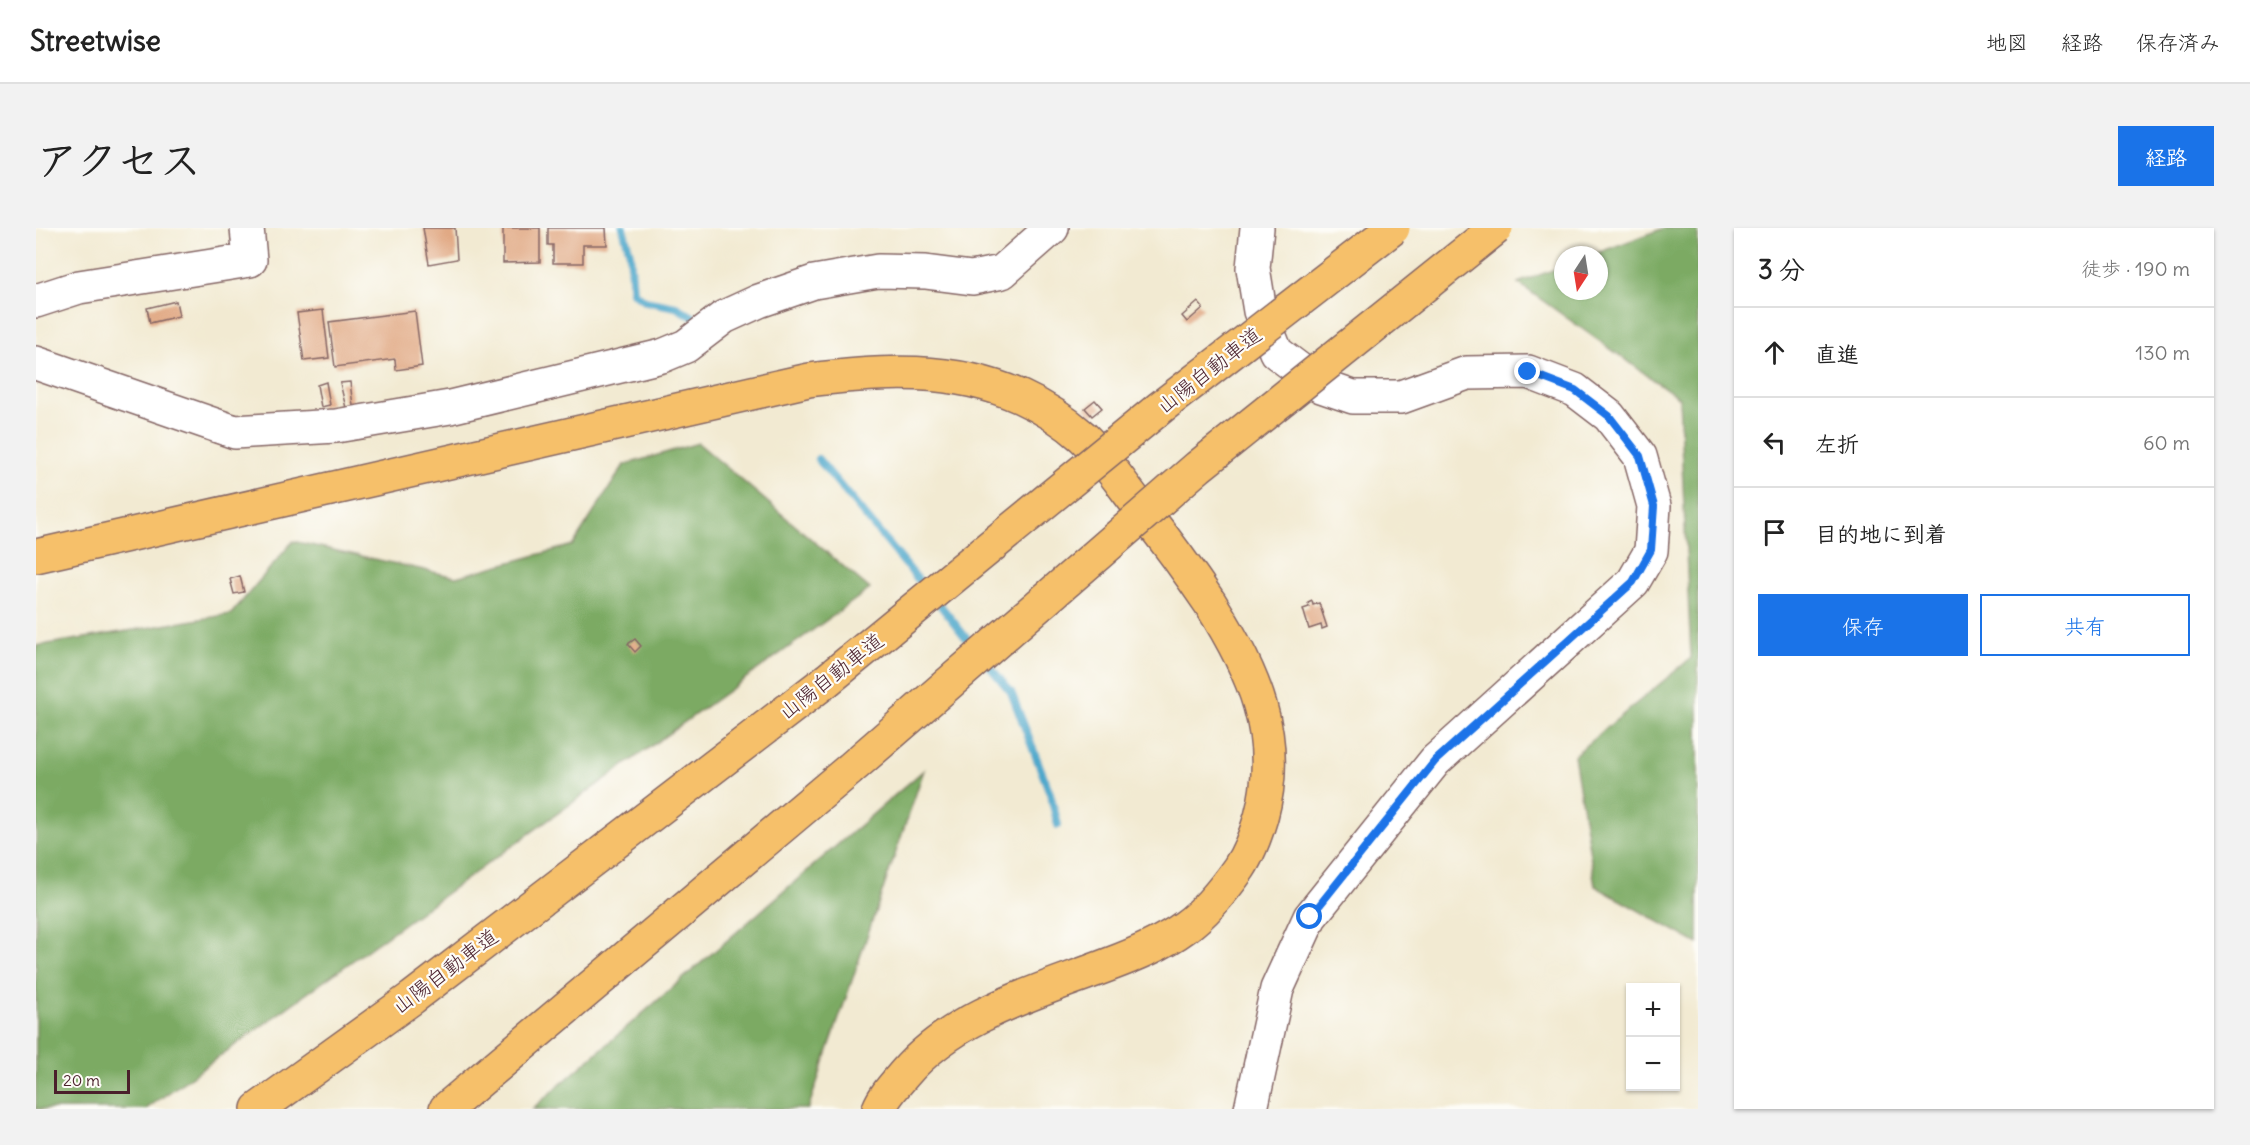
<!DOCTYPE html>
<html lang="ja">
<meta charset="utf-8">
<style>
:root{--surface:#fff;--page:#f2f2f2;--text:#222;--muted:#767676;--line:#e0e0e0;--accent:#1a73e8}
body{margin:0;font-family:Delius,"Klee One",sans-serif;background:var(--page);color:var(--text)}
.controls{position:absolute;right:18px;bottom:18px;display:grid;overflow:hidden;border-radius:0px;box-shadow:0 2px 4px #0004}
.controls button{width:54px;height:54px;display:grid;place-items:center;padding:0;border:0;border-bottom:2px solid var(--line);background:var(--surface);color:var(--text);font:30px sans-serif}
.compass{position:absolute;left:1518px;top:18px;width:54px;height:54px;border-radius:50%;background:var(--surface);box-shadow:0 2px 4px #0004;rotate:192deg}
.scale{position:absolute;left:18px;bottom:15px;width:76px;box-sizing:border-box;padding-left:6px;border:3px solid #4a1f2b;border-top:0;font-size:16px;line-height:21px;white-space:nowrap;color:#4a1f2b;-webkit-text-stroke:4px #fdfcf7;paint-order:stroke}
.stop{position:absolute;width:18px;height:18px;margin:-14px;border:4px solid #1a73e8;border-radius:50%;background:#fff}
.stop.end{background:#1a73e8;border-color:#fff;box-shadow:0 2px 6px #0008}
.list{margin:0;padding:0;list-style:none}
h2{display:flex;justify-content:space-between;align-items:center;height:78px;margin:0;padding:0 24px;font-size:26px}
h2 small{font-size:20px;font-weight:400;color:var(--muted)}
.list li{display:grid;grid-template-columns:39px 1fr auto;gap:18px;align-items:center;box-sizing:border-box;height:90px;padding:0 24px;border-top:2px solid var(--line)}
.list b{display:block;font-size:22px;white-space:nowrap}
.list em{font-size:20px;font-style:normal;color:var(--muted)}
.actions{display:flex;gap:12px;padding:18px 24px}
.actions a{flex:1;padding:14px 0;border:2px solid var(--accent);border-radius:0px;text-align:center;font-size:21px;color:var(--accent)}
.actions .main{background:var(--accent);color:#fff}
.icon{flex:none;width:33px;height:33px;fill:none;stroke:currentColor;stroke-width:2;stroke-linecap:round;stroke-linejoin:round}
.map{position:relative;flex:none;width:1662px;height:881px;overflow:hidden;border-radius:0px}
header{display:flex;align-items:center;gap:36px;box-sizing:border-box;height:84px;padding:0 30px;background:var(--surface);border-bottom:2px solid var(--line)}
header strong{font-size:28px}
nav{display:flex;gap:33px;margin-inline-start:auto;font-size:21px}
.intro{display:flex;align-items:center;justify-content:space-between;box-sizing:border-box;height:144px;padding:0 36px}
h1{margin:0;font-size:42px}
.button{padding:15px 27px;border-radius:0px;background:var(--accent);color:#fff;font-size:21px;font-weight:700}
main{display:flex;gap:36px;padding:0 36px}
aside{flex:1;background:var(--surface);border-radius:0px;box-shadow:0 2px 4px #0004}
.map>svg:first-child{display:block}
</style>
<header>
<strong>Streetwise</strong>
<nav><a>地図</a><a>経路</a><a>保存済み</a></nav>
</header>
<div class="intro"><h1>アクセス</h1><a class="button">経路</a></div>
<main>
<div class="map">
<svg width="1662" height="881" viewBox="0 0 1662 881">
<rect width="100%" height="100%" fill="#fdfcf7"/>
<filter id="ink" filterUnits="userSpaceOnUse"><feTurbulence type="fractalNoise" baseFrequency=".0167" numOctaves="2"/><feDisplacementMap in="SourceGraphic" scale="12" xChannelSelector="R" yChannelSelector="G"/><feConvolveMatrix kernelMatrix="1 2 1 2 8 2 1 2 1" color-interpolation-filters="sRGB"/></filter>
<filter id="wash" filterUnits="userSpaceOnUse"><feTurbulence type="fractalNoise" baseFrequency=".008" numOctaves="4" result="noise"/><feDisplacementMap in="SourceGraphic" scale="24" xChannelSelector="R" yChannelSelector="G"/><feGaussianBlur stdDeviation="1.35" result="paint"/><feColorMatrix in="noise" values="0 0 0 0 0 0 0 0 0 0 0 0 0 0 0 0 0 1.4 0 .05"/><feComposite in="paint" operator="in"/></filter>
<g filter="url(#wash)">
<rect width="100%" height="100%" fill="#f2ead2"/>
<path fill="#7caa63" stroke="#636447" stroke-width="1.5" d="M1628 0H1662V716L1559 658 1538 527 1655 430 1643 170 1482 55 1527 38V63H1563V27H1556Z
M662 215 834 361 110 881H0V418L195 386 257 313 420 349 537 317 588 237Z
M888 542 772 881H496Z"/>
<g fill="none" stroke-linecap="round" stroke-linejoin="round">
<path stroke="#4da7cb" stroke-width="8" d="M587 0 594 25 597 64 609 73 640 79 659 90
M782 231 890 361
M900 372 939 421
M949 433 975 464 1014 565 1022 597"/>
</g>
<g id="blocks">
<path fill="#e1a984" d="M387 0H419L421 31 393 36Z
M467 0H504V34L467 35Z
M512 0H570L571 17H547V35H517V17H512Z
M140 73 143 88 114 95 111 80Z
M1162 74 1167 80 1151 94 1146 88Z
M287 82 293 130 268 133 261 85Z
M379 83 386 138 360 142 359 131 299 139 293 94Z
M290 154 294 177 285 179 281 157Z
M314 154 317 178 310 180 304 155Z
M1059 172 1066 180 1056 188 1049 180Z
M204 348 208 364 198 366 194 351Z
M1276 373 1277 377 1283 375 1291 399 1286 401 1285 397 1273 401 1267 381 1273 379 1272 375Z
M599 411 605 418 599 424 592 416Z"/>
</g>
</g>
<g filter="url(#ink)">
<use href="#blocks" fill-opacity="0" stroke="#856665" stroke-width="1.5"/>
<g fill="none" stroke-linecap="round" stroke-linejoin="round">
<g stroke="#856665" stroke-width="36">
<path id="minor" d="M0 73 43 59 214 32 211 0
M0 135 199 204 300 198 414 179 626 128 650 118 688 89 723 73 778 54 842 43 889 44 936 50 966 44 1016 0
M1215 881 1241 761 1274 689 1399 533 1597 354 1615 323 1618 278 1604 228 1573 188 1539 162 1492 144 1431 145 1365 169H1317L1285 158 1240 124 1224 83 1217 40 1221 0"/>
</g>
<g stroke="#856665" stroke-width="36">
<path id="highway" d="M0 328 773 152C844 143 918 138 985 169 1007 179 1029 193 1047 209 1068 229 1090 262 1109 286 1132 315 1153 344 1174 375 1217 443 1247 508 1225 589 1220 606 1213 625 1203 640 1189 660 1170 684 1149 699 1126 716 1099 727 1072 737 1002 764 919 786 868 846 859 857 848 868 843 881
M222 881 376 770 790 453
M410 881 813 542"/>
</g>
<use href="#minor" stroke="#fff" stroke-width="33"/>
<use href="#highway" stroke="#f6c06b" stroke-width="33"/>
<g stroke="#856665" stroke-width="36" stroke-linecap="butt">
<path id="highway-bridge" d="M790 453 1125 179 1357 0
M813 542 1162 239 1460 0"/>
</g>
<use href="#highway-bridge" stroke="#f6c06b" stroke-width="33"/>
</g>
</g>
<g fill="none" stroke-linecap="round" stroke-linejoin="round" filter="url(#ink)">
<path stroke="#1a73e8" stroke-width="8" d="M1274 689 1399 533 1597 354 1615 322 1618 278 1604 228 1573 188 1539 162 1492 144"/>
</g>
<g text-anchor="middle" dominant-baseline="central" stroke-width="4.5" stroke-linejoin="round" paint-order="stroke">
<g font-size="21" fill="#4a1f2b" stroke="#fdfcf7">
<text transform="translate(1173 142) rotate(-38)">山陽自動車道</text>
<text transform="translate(795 448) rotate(-38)">山陽自動車道</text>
<text transform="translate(409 743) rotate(-37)">山陽自動車道</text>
</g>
</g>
</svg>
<div class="controls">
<button>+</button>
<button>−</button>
</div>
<svg class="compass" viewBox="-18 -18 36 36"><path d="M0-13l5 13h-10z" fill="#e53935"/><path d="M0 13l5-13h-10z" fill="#767676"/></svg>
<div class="scale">20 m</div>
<div class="stop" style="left:1274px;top:689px"></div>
<div class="stop end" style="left:1492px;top:144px"></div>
</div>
<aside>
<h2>3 分<small>徒歩 · 190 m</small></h2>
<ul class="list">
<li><svg class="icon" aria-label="ahead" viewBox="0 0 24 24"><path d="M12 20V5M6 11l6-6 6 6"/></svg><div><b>直進</b></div><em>130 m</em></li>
<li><svg class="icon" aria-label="left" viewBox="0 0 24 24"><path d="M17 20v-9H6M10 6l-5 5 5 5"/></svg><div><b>左折</b></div><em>60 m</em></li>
<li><svg class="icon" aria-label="arrive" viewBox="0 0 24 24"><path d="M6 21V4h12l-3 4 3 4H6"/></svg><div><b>目的地に到着</b></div></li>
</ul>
<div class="actions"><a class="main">保存</a><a>共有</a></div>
</aside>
</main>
